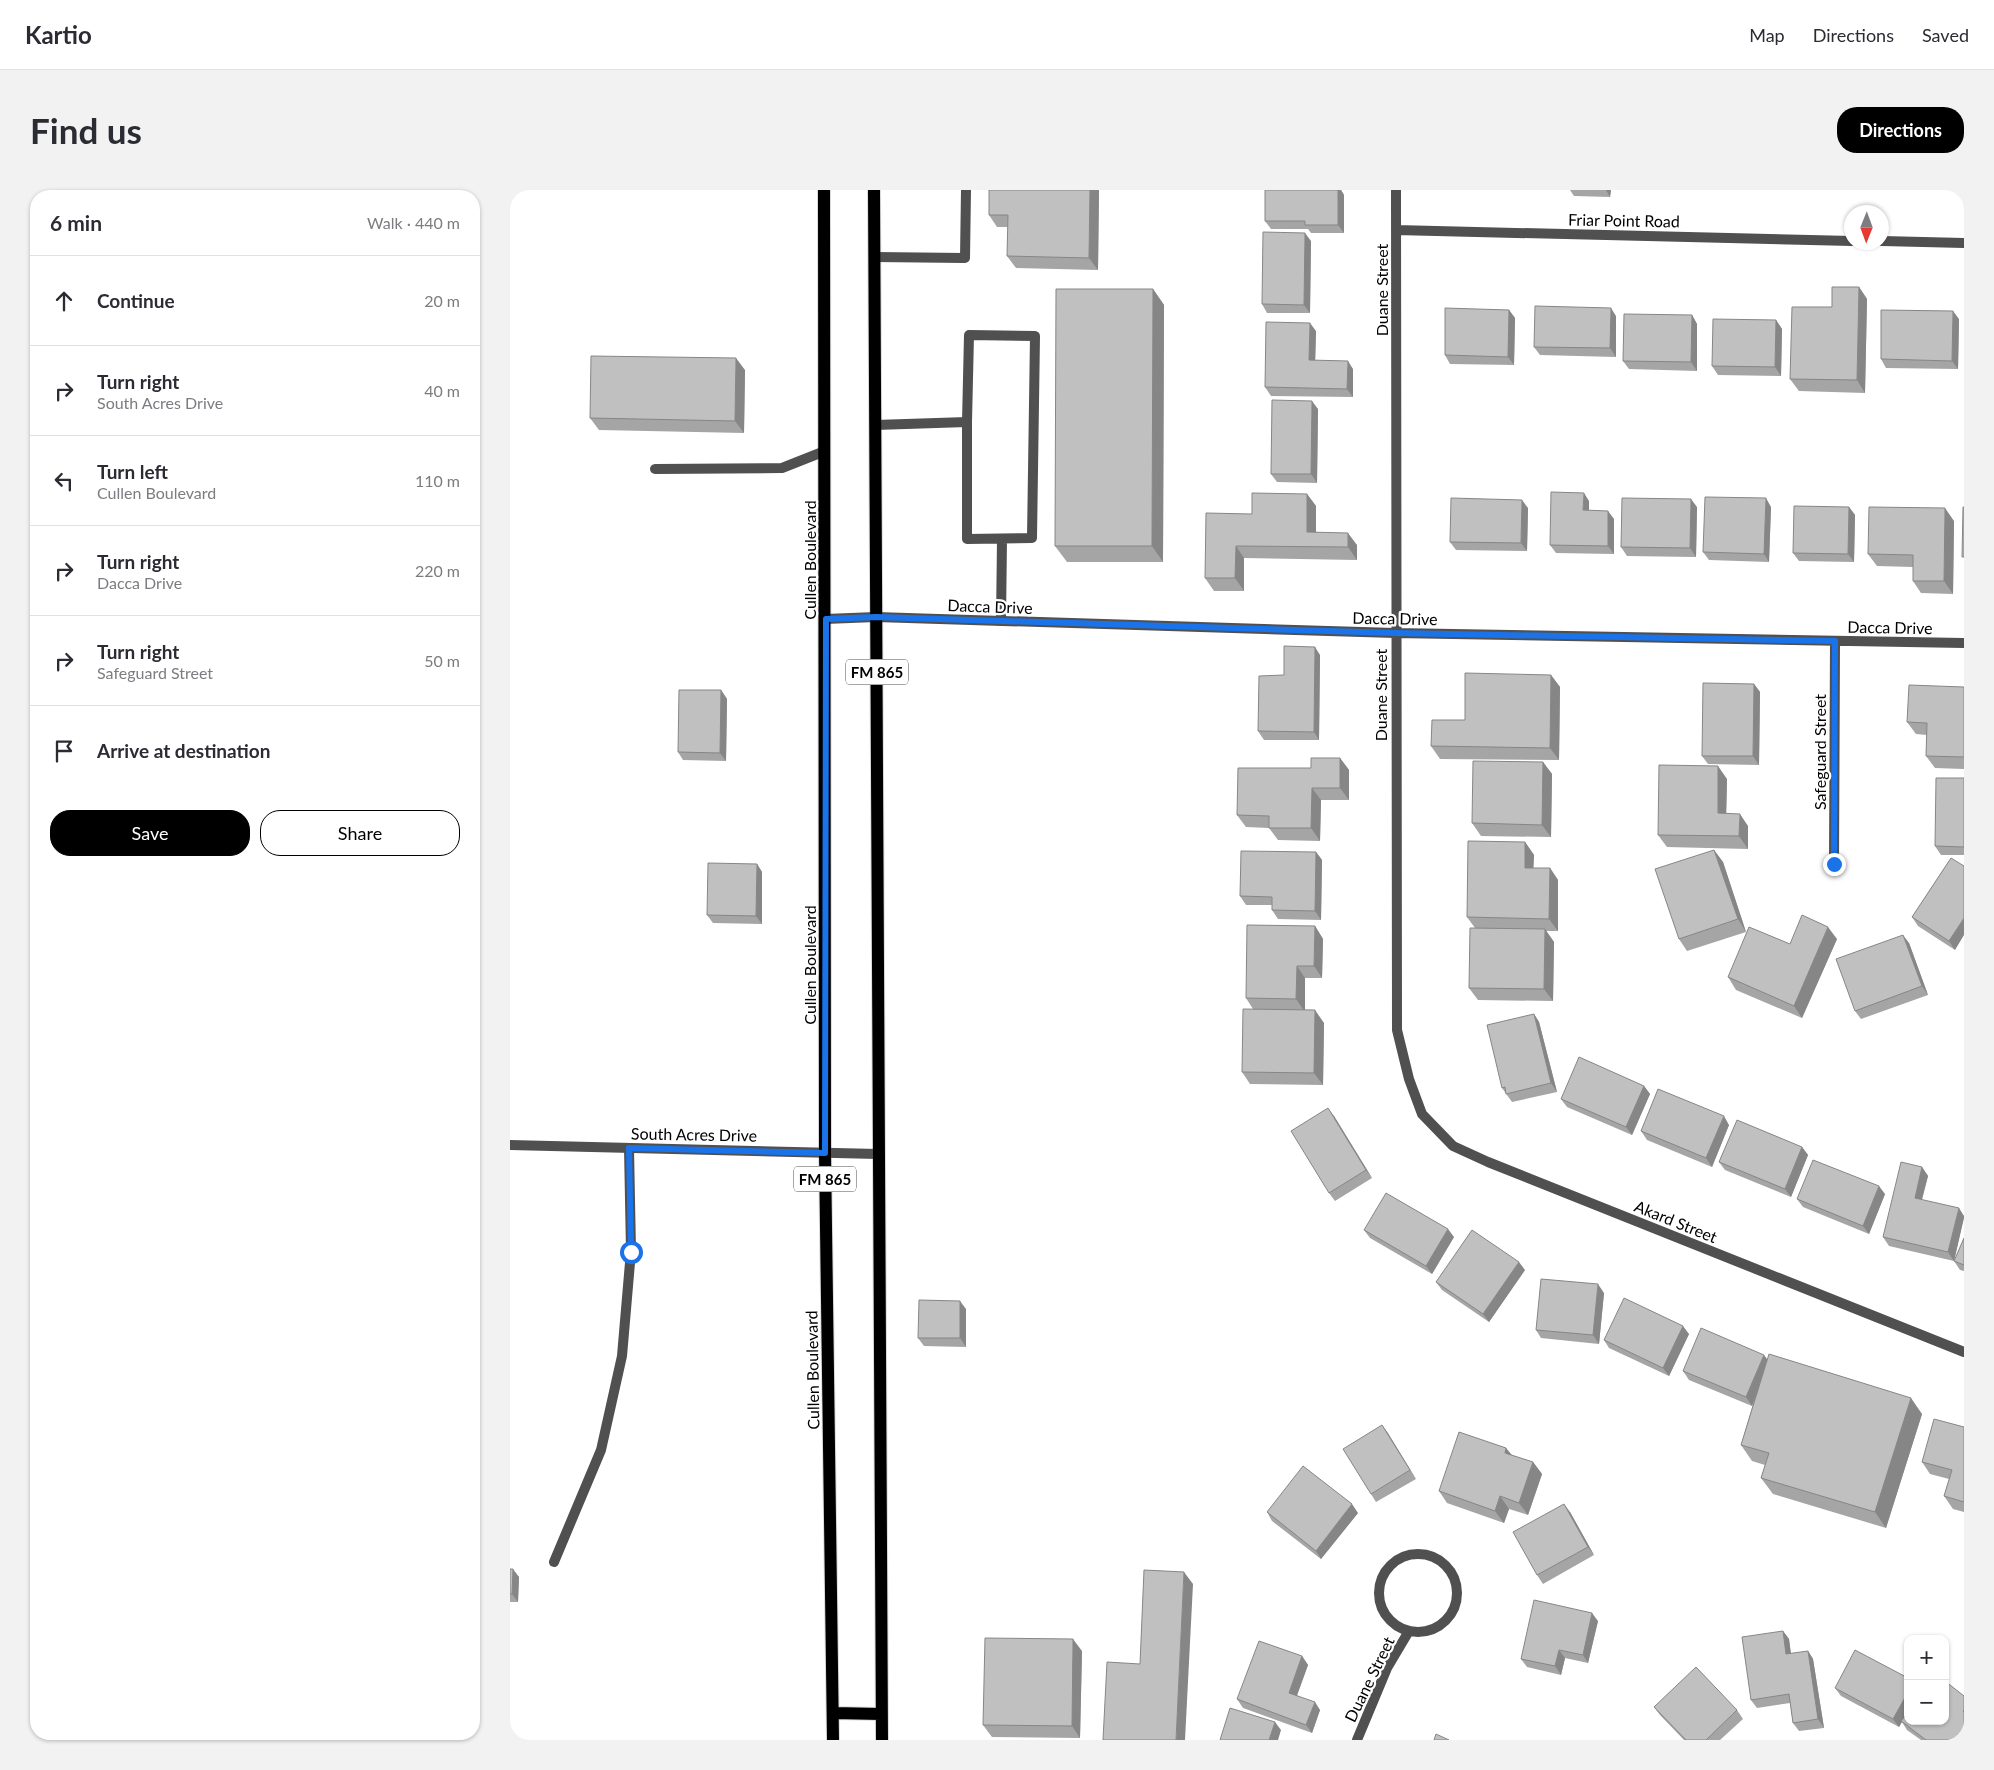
<!DOCTYPE html>
<meta charset="utf-8">
<style>
:root{--surface:#fff;--page:#f2f2f3;--text:#2b2b33;--muted:#7c7c81;--line:#e1e1e2;--accent:#000}
body{margin:0;font-family:Lato,sans-serif;background:var(--page);color:var(--text)}
.controls{position:absolute;right:15px;bottom:15px;display:grid;overflow:hidden;border-radius:10px;box-shadow:0 1px 4px #0004}
.controls button{width:45px;height:45px;display:grid;place-items:center;padding:0;border:0;border-bottom:1px solid var(--line);background:var(--surface);color:var(--text);font:25px sans-serif}
.compass{position:absolute;left:1334px;top:15px;width:45px;height:45px;border-radius:50%;background:var(--surface);box-shadow:0 1px 4px #0004;rotate:181deg}
.stop{position:absolute;width:15px;height:15px;margin:-11px;border:4px solid #1a73e8;border-radius:50%;background:#fff}
.stop.end{background:#1a73e8;border-color:#fff;box-shadow:0 1px 5px #0008}
.list{margin:0;padding:0;list-style:none}
h2{display:flex;justify-content:space-between;align-items:center;height:65px;margin:0;padding:0 20px;font-size:21px}
h2 small{font-size:16px;font-weight:400;color:var(--muted)}
.list li{display:grid;grid-template-columns:32px 1fr auto;gap:15px;align-items:center;box-sizing:border-box;height:90px;padding:0 20px;border-top:1px solid var(--line)}
.list b{display:block;font-size:19px;white-space:nowrap}
.list p{margin:0;font-size:16px;white-space:nowrap;color:var(--muted)}
.list em{font-size:16px;font-style:normal;color:var(--muted)}
.actions{display:flex;gap:10px;padding:15px 20px}
.actions a{flex:1;padding:11px 0;border:1px solid var(--accent);border-radius:20px;text-align:center;font-size:18px;color:var(--accent)}
.actions .main{background:var(--accent);color:#fff}
.icon{flex:none;width:28px;height:28px;fill:none;stroke:currentColor;stroke-width:2;stroke-linecap:round;stroke-linejoin:round}
.map{position:relative;flex:none;width:1454px;height:1550px;overflow:hidden;border-radius:20px}
header{display:flex;align-items:center;gap:30px;box-sizing:border-box;height:70px;padding:0 25px;background:var(--surface);border-bottom:1px solid var(--line)}
header strong{font-size:24px}
nav{display:flex;gap:28px;margin-inline-start:auto;font-size:18px}
.intro{display:flex;align-items:center;justify-content:space-between;box-sizing:border-box;height:120px;padding:0 30px}
h1{margin:0;font-size:35px}
.button{padding:12px 22px;border-radius:20px;background:var(--accent);color:#fff;font-size:18px;font-weight:700}
main{display:flex;gap:30px;padding:0 30px}
aside{flex:1;background:var(--surface);border-radius:20px;box-shadow:0 1px 4px #0004}
.map>svg:first-child{display:block}
</style>
<header>
<strong>Kartio</strong>
<nav><a>Map</a><a>Directions</a><a>Saved</a></nav>
</header>
<div class="intro"><h1>Find us</h1><a class="button">Directions</a></div>
<main>
<aside>
<h2>6 min<small>Walk · 440 m</small></h2>
<ul class="list">
<li><svg class="icon" aria-label="ahead" viewBox="0 0 24 24"><path d="M12 20V5M6 11l6-6 6 6"/></svg><div><b>Continue</b></div><em>20 m</em></li>
<li><svg class="icon" aria-label="right" viewBox="0 0 24 24"><path d="M7 20v-9h11M14 6l5 5-5 5"/></svg><div><b>Turn right</b><p>South Acres Drive</p></div><em>40 m</em></li>
<li><svg class="icon" aria-label="left" viewBox="0 0 24 24"><path d="M17 20v-9H6M10 6l-5 5 5 5"/></svg><div><b>Turn left</b><p>Cullen Boulevard</p></div><em>110 m</em></li>
<li><svg class="icon" aria-label="right" viewBox="0 0 24 24"><path d="M7 20v-9h11M14 6l5 5-5 5"/></svg><div><b>Turn right</b><p>Dacca Drive</p></div><em>220 m</em></li>
<li><svg class="icon" aria-label="right" viewBox="0 0 24 24"><path d="M7 20v-9h11M14 6l5 5-5 5"/></svg><div><b>Turn right</b><p>Safeguard Street</p></div><em>50 m</em></li>
<li><svg class="icon" aria-label="arrive" viewBox="0 0 24 24"><path d="M6 21V4h12l-3 4 3 4H6"/></svg><div><b>Arrive at destination</b></div></li>
</ul>
<div class="actions"><a class="main">Save</a><a>Share</a></div>
</aside>
<div class="map">
<svg width="1454" height="1550" viewBox="0 0 1454 1550">
<rect width="100%" height="100%" fill="#fff"/>
<g fill="none" stroke-linecap="round" stroke-linejoin="round">
<g stroke="#dbdbdb" stroke-width="14">
<path id="primary" d="M314 0 315 963 323 1550
M364 0 372 1550
M323 1523 371 1524"/>
</g>
<path stroke="#505050" stroke-width="10" d="M365 67 455 68 456 0
M365 235 457 232V349L522 348 525 146 459 145 457 232
M145 279 272 278 315 261
M491 431 492 349
M44 1372 91 1260 112 1166 121 1061 119 958"/>
<path stroke="#505050" stroke-width="10" d="M886 0 887 840 899 889 912 924 943 956 978 972 1454 1162
M886 40 1342 51
M1372 51 1454 53
M315 429 366 427 885 443 1454 453
M1324 673 1325 451
M0 955 368 964
M869 1403a39 39 0 1 1 78 0a39 39 0 1 1-78 0Z
M847 1550 877 1478 899 1441"/>
<use href="#primary" stroke="#000" stroke-width="12"/>
</g>
<path fill="#a5a5a5" d="M589 0 588 80 506 78 497 66 498 37H487L479 25Z
M755 0H831L834 5V43H801L798 39H761L755 31Z
M1060 0H1101L1100 7 1064 6Z
M801 51 800 123H757L752 114Z
M1349 97 1357 109 1355 203 1289 201 1280 189 1322 117Z
M643 99 654 115 653 372H557L545 356Z
M999 120 1005 128 1004 175 940 174 935 165Z
M1182 125 1187 134V181L1119 179 1113 171Z
M1106 126V167L1030 165 1024 157Z
M1449 129 1448 179 1376 178 1371 169Z
M1266 130 1272 139 1271 186 1208 185 1202 176Z
M806 141 805 170 843 179V207L761 206 755 197Z
M235 180 234 243 89 240 80 228Z
M808 219 807 293 767 292 761 284Z
M797 304 806 316V342L847 355V370L734 368V401H704L695 388 742 324Z
M1079 311V321L1104 329V364L1046 363 1040 355Z
M1187 317 1186 367 1117 366 1111 357Z
M1261 317 1259 372 1199 370 1193 362Z
M1339 317 1345 325 1344 372 1289 371 1283 363Z
M1018 318 1017 361 946 360 940 352Z
M1444 331 1443 404 1411 403 1403 391V377L1367 376 1358 364Z
M810 465 809 550H754L748 541Z
M1041 485 1050 497 1049 570 930 569 921 556 955 530Z
M1244 494 1250 502 1249 575 1198 574 1192 566Z
M1454 497V579L1425 578 1416 566 1417 545 1406 544 1397 532Z
M211 500 217 509 216 571 173 570 168 562Z
M830 568 839 580V610H811L810 651 768 650 759 638 736 637 727 625 801 578Z
M1033 572 1042 584 1041 647 971 646 962 633Z
M1454 588V665H1431L1425 656Z
M1217 589 1216 623 1238 636V659L1157 657 1148 645Z
M1015 652 1024 665 1023 678H1040L1048 690V741H1036L1044 752 1043 811 968 810 959 798 965 738 957 727Z
M1204 660 1213 672 1236 742 1177 761 1169 749Z
M806 662 812 670 811 730 768 729 762 720V715H736L730 706Z
M1441 668 1445 760 1408 736 1402 727Z
M247 674 252 682V734L203 733 197 725Z
M805 736 813 749 812 788H795V820L814 833 813 895 740 894 732 882 743 819 736 808Z
M1327 749 1292 828 1226 800 1218 787Z
M1399 753 1418 805 1351 829 1345 821Z
M1024 824 1029 832 1047 902 1002 912 992 898Z
M1134 896 1140 904 1122 945 1057 917 1051 909Z
M824 926 862 988 825 1011 819 1003Z
M1219 935 1202 977 1137 950 1131 941Z
M1292 957 1298 965 1281 1007 1215 980 1209 972Z
M1412 977 1418 986 1412 1010 1454 1026 1444 1071 1379 1056 1373 1047Z
M1375 1004 1359 1044 1293 1017 1287 1009Z
M854 1040 944 1047 922 1084 860 1048Z
M1454 1048V1081L1450 1080 1444 1071Z
M1015 1080 979 1132 932 1100 926 1092Z
M1094 1103 1089 1154 1031 1148 1026 1140Z
M456 1119V1157L414 1156 408 1148Z
M1179 1144 1159 1186 1099 1158 1094 1150Z
M1257 1169 1412 1224 1376 1338 1263 1304 1251 1288 1255 1275 1242 1271 1231 1255 1246 1204 1242 1216 1179 1190 1173 1181Z
M872 1235 906 1289 866 1312 861 1304Z
M1454 1237V1322L1443 1319 1434 1306 1439 1289 1420 1284 1412 1272Z
M996 1258 1002 1265 1023 1272 1032 1284 1018 1325 999 1319 994 1333 937 1313 929 1301Z
M757 1322 848 1323 811 1369 762 1331Z
M1060 1322 1084 1365 1033 1394 1027 1385Z
M0 1379 9 1387 8 1412H0Z
M1088 1431 1078 1473 1055 1468 1051 1485 1017 1477 1011 1469Z
M1273 1441 1279 1449 1281 1464 1298 1461 1303 1469 1314 1538 1289 1541 1283 1533 1280 1513 1247 1518 1241 1510Z
M572 1461 570 1548 482 1547 473 1535Z
M792 1466 798 1475 787 1505 810 1520 802 1543 733 1518 727 1509Z
M1325 1498 1394 1528 1454 1550H1411L1397 1540 1392 1532 1389 1537 1331 1506Z
M1144 1517 1227 1520 1233 1529 1210 1550H1174L1150 1525Z"/>
<path fill="#868686" d="M580 0H589L588 80 579 68Z
M828 0H831L834 5V43L828 35Z
M1096 0H1101L1100 7Z
M795 43 801 51 800 123 794 115Z
M1349 97 1357 109 1355 203 1347 190Z
M643 99 654 115 653 372 642 356Z
M1101 118 1106 126V167L1100 158Z
M999 120 1005 128 1004 175 998 167Z
M1443 121 1449 129 1448 179 1442 171Z
M1182 125 1187 134V181L1181 172Z
M1266 130 1272 139 1271 186 1265 177Z
M800 133 806 141 805 179 799 170Z
M226 168 235 180 234 243 225 231Z
M838 171 843 179V207L837 199Z
M802 211 808 219 807 293 801 284Z
M1074 303 1079 311V329L1073 320Z
M797 304 806 316V354L797 342Z
M1256 308 1261 317 1259 372 1254 364Z
M1181 309 1187 317 1186 367 1180 358Z
M1012 310 1018 318 1017 361 1011 353Z
M1339 317 1345 325 1344 372 1338 364Z
M1435 318 1444 331 1443 404 1434 391Z
M1098 321 1104 329V364L1098 356Z
M838 343 847 355V370L838 357Z
M726 356 734 368V401L725 388Z
M805 457 810 465 809 550 804 542Z
M1041 485 1050 497 1049 570 1040 558Z
M1244 494 1250 502 1249 575 1243 566Z
M211 500 217 509 216 571 210 563Z
M830 568 839 580V610L830 598Z
M1033 572 1042 584 1041 647 1032 635Z
M1208 576 1217 589 1216 635 1208 623Z
M802 598 811 610 810 651 801 638Z
M1230 624 1238 636V659L1229 646Z
M1015 652 1024 665 1023 690 1015 678Z
M1204 660 1213 672 1236 742 1228 729Z
M806 662 812 670 811 730 805 721Z
M247 674 252 682V734L246 726Z
M1040 678 1048 690V741L1039 729Z
M1454 728V745L1445 760 1439 751Z
M805 736 813 749 812 788 804 776Z
M1318 737 1327 749 1292 828 1284 816Z
M1035 739 1044 752 1043 811 1034 799Z
M1393 745 1399 753 1418 805 1412 796Z
M787 776 795 788V822L786 809Z
M805 820 814 833 813 895 804 883Z
M1024 824 1029 832 1047 902 1041 893Z
M1134 896 1140 904 1122 945 1116 937Z
M818 918 824 926 862 988 856 980Z
M1214 926 1219 935 1202 977 1196 968Z
M1292 957 1298 965 1281 1007 1275 999Z
M1412 977 1418 986 1410 1016 1405 1008Z
M1369 996 1375 1004 1359 1044 1353 1036Z
M1449 1018 1454 1026V1028L1444 1071 1438 1062Z
M938 1039 944 1047 922 1084 916 1076Z
M1009 1072 1015 1080 979 1132 973 1124Z
M1088 1094 1094 1103 1089 1154 1083 1145Z
M450 1111 456 1119V1157L450 1148Z
M1173 1136 1179 1144 1159 1186 1153 1178Z
M1254 1165 1260 1173 1242 1216 1236 1207Z
M1401 1208 1412 1224 1376 1338 1365 1322Z
M872 1235 878 1243 906 1289 900 1280Z
M996 1258 1005 1270 995 1263Z
M1023 1272 1032 1284 1018 1325 1009 1313Z
M990 1306 999 1319 994 1333 985 1321Z
M842 1314 848 1323 811 1369 806 1361Z
M1054 1314 1060 1322 1084 1365 1078 1357Z
M3 1379 9 1387 8 1412 2 1404Z
M674 1382 683 1394 675 1550H666Z
M1082 1423 1088 1431 1078 1473 1073 1465Z
M1273 1441 1279 1449 1282 1473 1276 1464Z
M563 1449 572 1461 570 1548 562 1536Z
M1049 1460 1055 1468 1051 1485 1045 1476Z
M1298 1461 1303 1469 1314 1538 1308 1529Z
M792 1466 798 1475 785 1511 779 1503Z
M1398 1502V1521L1389 1537 1383 1529Z
M805 1512 810 1520 802 1543 796 1535Z
M765 1532 771 1540 768 1550H759Z"/>
<path fill="#c0c0c0" stroke="#868686" d="M479 0H580L579 68 497 66 498 25H479Z
M755 0H828V35H795V31H755Z
M753 42 795 43 794 115 752 114Z
M1322 97H1349L1347 190 1280 189 1282 117H1322Z
M546 99H643L642 356H545Z
M1025 116 1101 118 1100 158 1024 157Z
M935 118 999 120 998 167 935 165Z
M1371 120 1443 121 1442 171 1371 169Z
M1114 124 1182 125 1181 172 1113 171Z
M1203 129 1266 130 1265 177 1202 176Z
M756 132 800 133 799 170 838 171 837 199 755 197Z
M81 166 226 168 225 231 80 228Z
M762 210 802 211 801 284H761Z
M1041 302 1074 303 1073 320 1098 321V356L1040 355Z
M742 303 797 304V342L838 343V357L726 356 725 388H695L696 323 742 324Z
M1195 307 1256 308 1254 364 1193 362Z
M941 308 1012 310 1011 353 940 352Z
M1112 308 1181 309 1180 358 1111 357Z
M1284 316 1339 317 1338 364 1283 363Z
M1359 317 1435 318 1434 391H1403V365L1358 364Z
M1453 317H1454V367H1452Z
M774 456 805 457 804 542 748 541 749 486 774 485Z
M955 483 1041 485 1040 558 921 556 922 530H955Z
M1193 493 1244 494 1243 566H1192Z
M1399 495 1454 497V567L1416 566 1417 533 1397 532Z
M169 500H211L210 563 168 562Z
M801 568H830V598H802L801 638H759V626L727 625 728 578H801Z
M963 571 1033 572 1032 635 962 633Z
M1149 575 1208 576V623L1230 624 1229 646 1148 645Z
M1426 588H1454V657L1425 656Z
M958 651 1015 652V678H1040L1039 729 957 727Z
M1204 660 1228 729 1169 749 1145 679Z
M731 661 806 662 805 721 762 720V707L730 706Z
M1441 668 1454 676V728L1439 751 1402 727Z
M198 673 247 674 246 726 197 725Z
M1292 725 1318 737 1284 816 1218 787 1239 737 1280 754Z
M737 735 805 736 804 776H787L786 809 736 808Z
M960 738 1035 739 1034 799 959 798Z
M1393 745 1412 796 1345 821 1326 769Z
M733 819 805 820 804 883 732 882Z
M1024 824 1041 893 996 904 995 897 992 898 977 835Z
M1069 867 1134 896 1116 937 1051 909Z
M1148 899 1214 926 1196 968 1131 941Z
M818 918 856 980 819 1003 781 941Z
M1227 930 1292 957 1275 999 1209 972Z
M1303 970 1369 996 1353 1036 1287 1009Z
M1391 972 1412 977 1405 1008 1449 1018 1438 1062 1373 1047Z
M876 1003 938 1039 916 1076 854 1040Z
M962 1040 1009 1072 973 1124 926 1092Z
M1454 1048V1075L1444 1071Z
M1031 1089 1088 1094 1083 1145 1026 1140Z
M1114 1108 1173 1136 1153 1178 1094 1150Z
M409 1110 450 1111V1148H408Z
M1191 1138 1254 1165 1236 1207 1173 1181Z
M1259 1164 1401 1208 1365 1322 1251 1288 1259 1263 1231 1255Z
M1424 1229 1454 1237V1312L1434 1306 1442 1280 1412 1272Z
M872 1235 900 1280 861 1304 833 1259Z
M949 1242 996 1258 995 1263 1023 1272 1009 1313 990 1306 985 1321 929 1301Z
M793 1276 842 1314 806 1361 757 1322Z
M1054 1314 1078 1357 1027 1385 1003 1342Z
M0 1379H3L2 1404H0Z
M634 1380 674 1382 666 1550H593L597 1472 630 1474Z
M1024 1410 1082 1423 1073 1465 1049 1460 1045 1476 1011 1469Z
M1273 1441 1276 1464 1298 1461 1308 1529 1283 1533 1279 1504 1241 1510 1232 1447Z
M475 1448 563 1449 562 1536 473 1535Z
M749 1451 792 1466 779 1503 805 1512 796 1535 727 1509Z
M1345 1460 1398 1488V1502L1383 1529 1325 1498Z
M1186 1477 1227 1520 1196 1550H1176L1144 1517Z
M1435 1491 1454 1506V1520L1453 1521 1454 1522V1548L1452 1550H1416L1391 1531 1398 1523V1531H1435Z
M720 1518 765 1532 759 1550H710Z
M926 1544 939 1550H924Z"/>
<g fill="none" stroke-linecap="round" stroke-linejoin="round">
<path stroke="#1a73e8" stroke-width="6" d="M121 1062 119 958 315 963 316 429 366 427 885 443 1325 451 1324 674"/>
</g>
<g text-anchor="middle" dominant-baseline="central" stroke-width="4.5" stroke-linejoin="round" paint-order="stroke">
<g fill="#fff" stroke="#4c4c4c" stroke-width="1">
<rect x="336" y="469.5" width="62" height="25" rx="4"/>
<rect x="284" y="976.5" width="62" height="25" rx="4"/>
</g>
<g font-size="15" font-weight="bold" fill="#000">
<text x="367" y="482">FM 865</text>
<text x="315" y="989">FM 865</text>
</g>
<g font-size="16" fill="#000" stroke="#fff">
<text transform="translate(1114 30) rotate(1)">Friar Point Road</text>
<text transform="translate(871 100) rotate(-90)">Duane Street</text>
<text transform="translate(299 370) rotate(-90)">Cullen Boulevard</text>
<text transform="translate(480 416) rotate(2)">Dacca Drive</text>
<text transform="translate(885 428) rotate(1)">Dacca Drive</text>
<text transform="translate(1380 437) rotate(1)">Dacca Drive</text>
<text transform="translate(870 505) rotate(-90)">Duane Street</text>
<text transform="translate(1309 562) rotate(-90)">Safeguard Street</text>
<text transform="translate(299 775) rotate(-90)">Cullen Boulevard</text>
<text transform="translate(184 944) rotate(1)">South Acres Drive</text>
<text transform="translate(1166 1031) rotate(22)">Akard Street</text>
<text transform="translate(302 1180) rotate(-91)">Cullen Boulevard</text>
<text transform="translate(859 1489) rotate(-64)">Duane Street</text>
</g>
</g>
</svg>
<div class="controls">
<button>+</button>
<button>−</button>
</div>
<svg class="compass" viewBox="-18 -18 36 36"><path d="M0-13l5 13h-10z" fill="#e53935"/><path d="M0 13l5-13h-10z" fill="#7c7c81"/></svg>
<div class="stop" style="left:121px;top:1062px"></div>
<div class="stop end" style="left:1324px;top:674px"></div>
</div>
</main>
